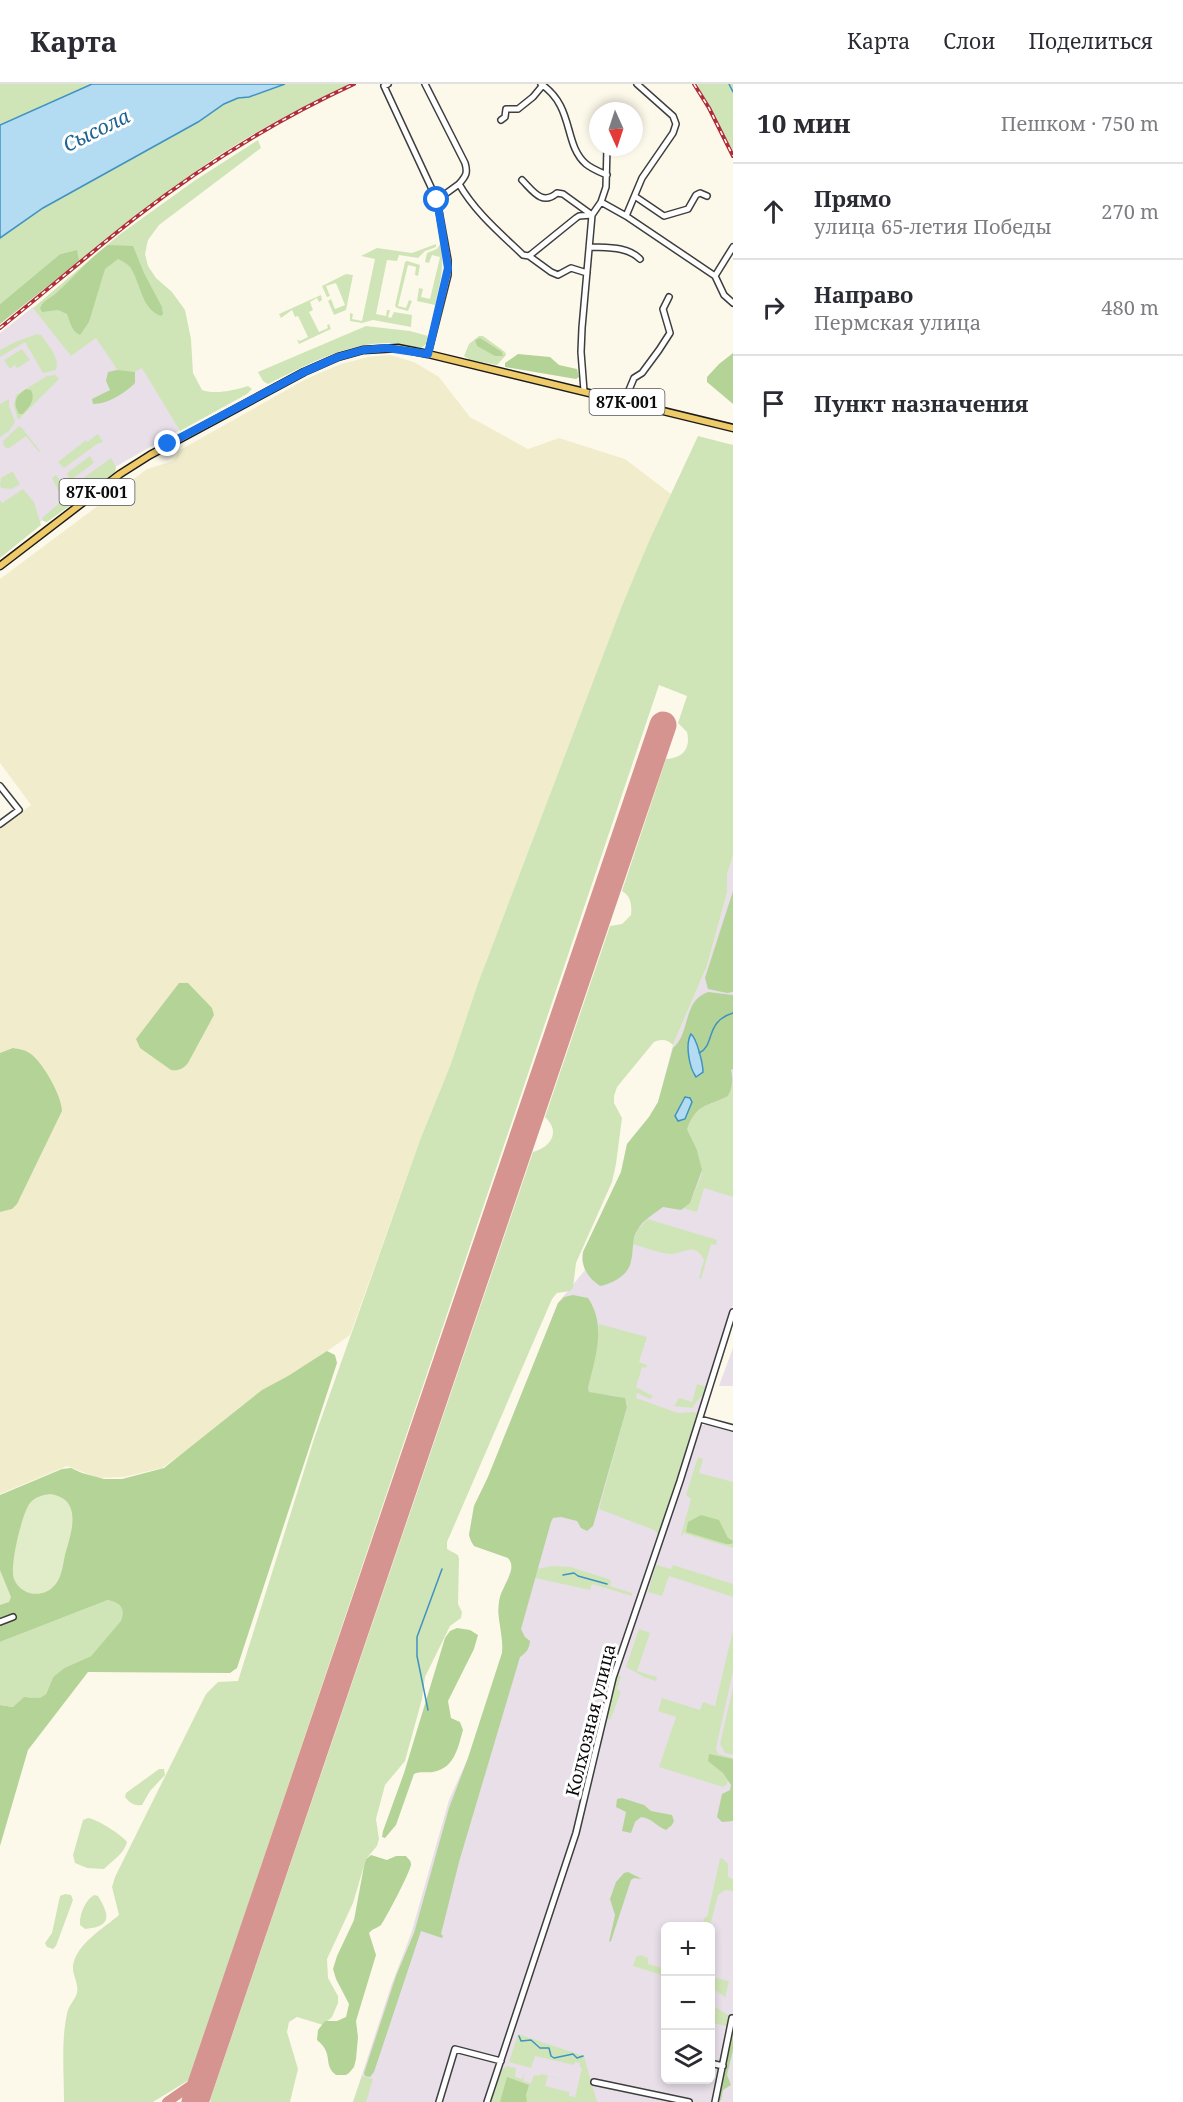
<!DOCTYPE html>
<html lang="ru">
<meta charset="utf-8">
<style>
:root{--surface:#fff;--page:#f2f2f3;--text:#2b2b33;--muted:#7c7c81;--line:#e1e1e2}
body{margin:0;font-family:"Noto Serif",serif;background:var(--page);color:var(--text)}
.controls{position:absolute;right:18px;bottom:18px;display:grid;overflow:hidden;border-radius:9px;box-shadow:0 3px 9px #0003}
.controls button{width:54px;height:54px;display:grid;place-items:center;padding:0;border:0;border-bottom:2px solid var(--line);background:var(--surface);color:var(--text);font:30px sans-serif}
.compass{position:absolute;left:589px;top:18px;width:54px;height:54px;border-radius:50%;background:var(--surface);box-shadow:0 3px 9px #0003;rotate:177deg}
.stop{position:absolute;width:18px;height:18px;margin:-14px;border:4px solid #1a73e8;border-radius:50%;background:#fff}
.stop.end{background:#1a73e8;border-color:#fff;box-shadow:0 2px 6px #0008}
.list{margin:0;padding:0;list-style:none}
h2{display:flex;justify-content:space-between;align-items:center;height:78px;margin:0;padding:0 24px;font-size:26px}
h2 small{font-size:20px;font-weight:400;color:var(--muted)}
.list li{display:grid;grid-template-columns:39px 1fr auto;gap:18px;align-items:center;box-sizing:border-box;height:96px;padding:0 24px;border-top:2px solid var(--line)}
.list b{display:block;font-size:22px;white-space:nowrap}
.list p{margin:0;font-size:20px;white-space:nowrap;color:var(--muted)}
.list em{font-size:20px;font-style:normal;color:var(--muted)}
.icon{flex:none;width:33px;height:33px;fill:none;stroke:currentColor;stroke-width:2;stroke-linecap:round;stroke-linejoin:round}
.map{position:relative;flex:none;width:733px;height:2018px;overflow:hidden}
header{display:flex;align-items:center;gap:36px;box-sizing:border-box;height:84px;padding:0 30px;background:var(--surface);border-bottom:2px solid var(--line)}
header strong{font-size:28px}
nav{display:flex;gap:33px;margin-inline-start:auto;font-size:21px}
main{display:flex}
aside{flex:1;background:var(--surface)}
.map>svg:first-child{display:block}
</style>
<header>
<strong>Карта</strong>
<nav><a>Карта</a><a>Слои</a><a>Поделиться</a></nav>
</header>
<main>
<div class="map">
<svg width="733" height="2018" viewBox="0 0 733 2018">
<rect width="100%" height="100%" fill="#fdf9ea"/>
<path fill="#e8dfe9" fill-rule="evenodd" d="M33 223 71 271 97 253 142 283 180 346 115 383 44 435 0 470V249Z
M733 772V1221L636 1525 620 1566 576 1743 485 2018H353L391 1902 411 1850 449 1716 468 1674 502 1569 503 1558 498 1529 500 1513 512 1484 511 1478 508 1474 474 1462 471 1457 469 1451 474 1422 488 1393 558 1219 585 1186 582 1176 583 1168 621 1088 627 1060 649 1033 658 1018 673 961 707 882 727 809V791Z
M733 1264V1302H719L720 1299Z
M707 1340 733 1347V2018H488L581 1742 604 1635 619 1581 699 1342ZM666 1842H710V1996H666Z"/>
<path fill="#f1edcc" d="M390 271 414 278 439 293 470 333 528 365 559 354 625 375 671 410 621 524 478 899 450 982 420 1056 350 1251 162 1384 124 1393 98 1394 67 1382 0 1410V743L31 721 0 679V495L147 385 173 377 180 366 306 295 341 280 368 273Z"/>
<path fill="#d0e5b7" d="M0 0H92L0 41Z
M285 0H349C301 24 253 48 209 78 136 129 69 186 0 241L73 182V167L60 170 0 220V154L43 124 198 38 224 20 238 14 249 13Z
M697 0H733V67Z
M258 56 261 64 159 141 148 156 145 170 148 182 156 194 172 208 185 226 191 255 193 289 202 306C215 311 235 306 248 302L252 305 247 310 180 347 142 284 123 294 96 254 71 272 33 224 119 151 194 97Z
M436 160V163L425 167 418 174 399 171 397 177 387 176 376 230 386 232 387 226H390L388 233 391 234 394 228 412 231 411 243 373 236 362 239 350 237V229L353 230 352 235 362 237 375 175 361 172 377 164 412 169Z
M440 160C445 184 440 198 435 221L417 217 419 204 423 205 421 213 430 215 440 173 432 171 429 179 425 178 427 169 437 165Z
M407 177 420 181 418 192 415 191 416 183 408 181 398 222 406 224 409 216 412 217 408 227 397 224 395 222 405 178Z
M346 190 353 191 346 226 334 231 328 217 331 215 335 225 345 221 336 199 326 202 330 212 327 213 322 202Z
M321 211 322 216 319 218 317 214 310 218 313 226 309 228 319 248 328 244 327 241 329 240 331 245 299 260 297 255 300 257 308 253 298 232 295 233 292 226 281 234 279 230Z
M366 242 410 247 428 252V259L421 264C410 262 399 259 388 259 346 259 305 282 268 300L263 297 258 288Z
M37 250 41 251C48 261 60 273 56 286L43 289 25 258 0 273V266L15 258Z
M479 252H483L505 268 506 271 497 281 470 276 464 272 469 260Z
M22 265 30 276 17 284 15 281 10 285 4 276Z
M56 291 59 295 18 336 14 322 16 311 47 292Z
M9 315V322L15 338 9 347 0 353V320Z
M19 342 22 344 40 367 39 368 26 352 8 365 4 362 3 357Z
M98 350 103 358 97 360 64 384 58 378 86 356 87 358Z
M698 352 733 361V772L727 791V809L707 882 673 961C667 955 661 955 654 958L617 1003 614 1012V1019L622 1034 616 1080 612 1098 576 1179 573 1204 570 1207 557 1209 552 1215 447 1458V1465L458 1471 459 1475 458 1520 462 1528 461 1534 450 1542 425 1593 422 1615 405 1677 385 1701 376 1735 379 1755 377 1762 366 1775 353 1819 327 1875 328 1894 338 1912V1919L332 1933 323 1941 297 1933 289 1938 287 1948 298 1985 290 2018H211L210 2016 533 1068C551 1063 561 1048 545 1033L610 842 622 840 631 831C632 821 631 812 622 807L666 675C683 674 691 664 687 648L678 639 687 612 659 601 189 1996 153 2018H64C64 1990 61 1956 67 1930 68 1922 75 1916 77 1909 79 1899 72 1891 73 1882 76 1860 104 1844 119 1831L112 1803 115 1793 206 1610 218 1598 238 1597 315 1352 420 1056 450 982 478 899 621 524 650 455Z
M90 372 94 379 72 395H69L67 389Z
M111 374 116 383 115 389 47 438 43 437 42 434 63 416 52 394 56 391 67 406Z
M11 388H13L20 400 12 405 2 404 0 402 1 394Z
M23 405 34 418 41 441 0 474V416L2 419Z
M733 1000V1113L704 1104 697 1128 683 1124 690 1119 702 1090 697 1066 687 1045C697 1019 707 1024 728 1012Z
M648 1135 717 1156 716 1161 711 1160 701 1195 699 1194 704 1176C694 1156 683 1171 670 1170 658 1169 644 1163 632 1160L638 1145Z
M599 1240 647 1253 639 1278 647 1281 646 1284 642 1283 636 1303 653 1312 650 1315 637 1309 636 1314 678 1329 693 1328 699 1330 659 1451 654 1446 599 1425 627 1323V1319C614 1307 604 1314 589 1308L588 1304 597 1261Z
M697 1300 707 1303C705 1312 696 1315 693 1324L674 1322 679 1314 692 1318Z
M698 1373 703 1375 699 1389 733 1398V1464L683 1449 682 1452 681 1451 691 1415 686 1411Z
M656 1481 671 1485 673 1481 733 1500V1513L669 1492 662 1512 648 1508Z
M552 1482 570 1483 609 1495 611 1498 610 1502 632 1509V1512L592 1500 590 1506 535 1494 537 1485Z
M108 1516C120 1519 126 1524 122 1537L91 1572 64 1584 53 1593 46 1610 40 1615 30 1613 21 1616 14 1623 0 1621V1558Z
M639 1545 650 1549 637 1587 657 1593 656 1597 644 1593 626 1583Z
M733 1546V1587L716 1664 718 1670 733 1674 727 1700 723 1703 659 1683 676 1633 658 1627 662 1614 700 1626 703 1618 715 1622Z
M618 1591 621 1592 617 1605 621 1608 610 1636 606 1634Z
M733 1603V1671L725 1669 720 1660Z
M159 1685H164L165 1691 150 1707 142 1721C134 1722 130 1719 125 1713L126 1709Z
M88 1734C97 1735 122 1751 127 1758 124 1770 112 1777 104 1785L87 1784 75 1779 73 1771 83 1736Z
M722 1774 728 1780V1793L733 1795V1807L725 1806 718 1811 710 1842H703L704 1834 707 1833 720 1775Z
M65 1810 71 1811 73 1816 56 1862 53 1865 47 1863 45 1859 52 1849 60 1812Z
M94 1811 98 1812C110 1832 112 1842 85 1845L80 1841C79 1832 85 1816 94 1811Z
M640 1871 648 1874V1880L665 1885V1892L633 1882 636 1873Z
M711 1893 729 1897 725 1914 723 1911 711 1904Z
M710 1920 730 1932 728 1942 711 1939Z
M518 1950 584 1972 597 2018H490L500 1987 507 1982 516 1984 515 1993 522 1995 525 1988 523 1997 531 1999 534 1991 539 1992 541 1990 563 1995 548 1992 545 2002 569 2008V2012L575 2013 582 1984 580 1983V1979L575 1978 574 1981 535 1972 531 1984 509 1978Z
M362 1992 373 1995 366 2018H353Z"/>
<path fill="#b4d497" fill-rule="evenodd" d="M108 161 133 162 144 189 162 223 163 230 161 232C141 225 141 199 130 183 128 180 122 177 118 175L105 185 89 238 80 251C72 248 70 238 67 230L58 226 42 228 40 224C43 217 48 215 54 211 73 195 88 175 108 161Z
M77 166 79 176 73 182 0 240V220L60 170Z
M480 254 502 268 503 272H495L477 262 475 256Z
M733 269V320L707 298V293L719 280Z
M518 270 550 273 559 281 577 285 579 293 576 295 505 283V279Z
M117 286 135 288V299C125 309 108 320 93 320L92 315 110 306 106 297 108 288Z
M26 305 31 306C36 316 29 323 23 330H19C12 318 16 312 26 305Z
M733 807V908L727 909 708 905 705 894Z
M184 899H188L212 924 214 931 188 979C183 985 179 987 171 986L140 964 136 955 179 899Z
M708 908 733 911V985L731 986C733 996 733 1003 728 1012 707 1023 697 1019 687 1045L697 1066 702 1086 690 1119 681 1126 663 1123C655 1129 643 1136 638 1145 631 1155 634 1166 631 1177 629 1191 612 1200 600 1202 587 1193 581 1183 583 1168L621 1088 627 1060 649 1033 658 1018 673 964C691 949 682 917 708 908ZM688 956H696L699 974 703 983 700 991 693 990Z
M13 964C19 965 26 966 31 970 43 979 62 1012 62 1027L17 1120 12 1125 0 1128V969Z
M573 1211 588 1214C607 1242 595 1274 588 1304L589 1308 625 1314 627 1323 593 1442 587 1447 581 1444 577 1437 561 1433 553 1434 551 1438 521 1545 525 1553 530 1557C529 1565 527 1568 520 1573L459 1778 441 1850 443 1852 442 1854 421 1847 374 1988 370 1993 365 1992 364 1989 396 1892 414 1849 449 1724 468 1674 502 1569C504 1550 495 1532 500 1513 503 1501 518 1485 508 1474L474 1462 471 1457 469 1451 474 1422 488 1393 558 1219 564 1213Z
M327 1267 335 1271 337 1279 237 1584 230 1589 88 1588 28 1666 0 1762V1621L13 1623 24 1613 40 1614 46 1610 53 1593 64 1584 91 1572 121 1537C126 1524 120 1519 108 1516L0 1558V1411L62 1385 71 1384 82 1389 104 1395H122L164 1384 262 1306 288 1292Z
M701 1431 719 1436 728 1454 733 1457 732 1460H726L686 1448 688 1438Z
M457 1544 470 1546 478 1551 474 1565 448 1617 451 1634 460 1638 463 1646C458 1663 455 1684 433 1688 426 1689 421 1687 414 1690L396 1741 385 1754 382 1753 383 1747 404 1689 445 1554 450 1547Z
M709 1670 733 1675V1737L722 1738 717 1733 722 1710 730 1706 731 1701 723 1689 708 1677Z
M622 1714 644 1721 651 1727 672 1731 674 1737 672 1741 666 1746C656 1742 652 1734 641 1733L635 1738 631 1749 622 1747 626 1728 616 1723 617 1715Z
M371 1771 387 1776 396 1772H406C408 1775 411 1776 411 1780 412 1785 385 1836 381 1841 376 1845 373 1844 369 1849L376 1871 356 1937 358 1953 356 1975 354 1983 349 1989 346 1991H336C322 1980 335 1971 317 1956L318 1946 325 1937H337L346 1933 349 1920 336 1895 333 1885 337 1872 354 1836 364 1782 366 1775Z
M628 1788 642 1795 634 1794 631 1796 611 1857 609 1858 615 1831 610 1815 616 1798 624 1789Z
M733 1947V1966L727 1991 731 2001 723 2006 721 2016 717 2018 731 1948Z
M507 1993 529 2001 526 2011 527 2018H500Z"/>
<path fill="#e1ecc8" d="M50 1410C84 1415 71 1449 65 1471 63 1480 62 1493 55 1501 43 1515 21 1512 14 1495 9 1483 22 1429 30 1419 35 1413 42 1411 50 1410Z
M0 1486 11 1513 9 1518 0 1521Z"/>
<path fill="#b3dbf1" stroke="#3f92c2" stroke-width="1.5" d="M92 0H285L249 13 238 14 224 20 198 38 43 124 0 154V41Z
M691 950C697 955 703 980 703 988L696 993C689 983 685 960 691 950Z
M685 1013 690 1014 692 1018 685 1035 678 1037 675 1032Z"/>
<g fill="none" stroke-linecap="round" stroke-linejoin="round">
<path stroke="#3f92c2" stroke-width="1.5" d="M729 0 733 8
M699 969C716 961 704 938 733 929
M563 1491 574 1489 578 1492 607 1500
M428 1626 417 1572V1553L442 1485
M519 1952 521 1957 531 1956 540 1964H549L551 1972 554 1974 573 1970 577 1974 583 1972"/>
<path stroke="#d69491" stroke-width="10" d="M203 1993V2018
M167 2018 203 1993"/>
<path stroke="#d69491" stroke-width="27" d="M195 2018 663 641"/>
<g stroke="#3e3e3e" stroke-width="8">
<path id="minor" d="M388 0 384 2 437 116 448 176V191L428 270
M425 0 465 79C468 89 466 92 459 100 475 128 500 149 523 171L529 172
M541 0C575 23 563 60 586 80 592 85 600 88 607 91
M501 36 505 33 506 25H518L533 13 543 1
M522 96C533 107 542 122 557 109L563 110 592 131
M636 113 664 132 688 125 696 111 700 109 707 112
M437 116 459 100
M601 118 626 132 715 192 724 211 733 219
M626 132 642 94 673 49 676 40 673 32 637 0
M590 163C607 164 627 162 640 175
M587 189 571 184 558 191 551 188 529 172 576 134 579 132 592 131
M715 192 733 163
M584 307 581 268 582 244 592 131 601 118 606 103 607 63
M624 318 634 294 642 289 659 266 670 249 663 225 669 213
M0 702 19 726 0 740
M700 1335 733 1344
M0 1538 13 1533
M710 1979 723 1982
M594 1998 689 2018
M439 2018 455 1965 501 1977
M487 2018 576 1749 613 1594 680 1397 733 1228
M715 2018 732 1934"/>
</g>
<g stroke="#1c1c1c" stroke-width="9">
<path id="major" d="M0 482 120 390 150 371 304 288 338 273 363 266 398 264 428 270 733 344"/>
</g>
<use href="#minor" stroke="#fff" stroke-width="5"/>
<use href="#major" stroke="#eeca69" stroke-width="6"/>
<g stroke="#af2e38" stroke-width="4">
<path id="rail" d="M694 0 709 24 733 72
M0 244C45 208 89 170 135 134 202 82 276 36 354 0"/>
</g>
<use href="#rail" stroke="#fff" stroke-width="1.5" stroke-dasharray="4.5" stroke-linecap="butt"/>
</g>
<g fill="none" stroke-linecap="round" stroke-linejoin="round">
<path stroke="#1a73e8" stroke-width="8" d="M168 360 304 288 338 273 363 266 387 264 428 270 448 184 437 116"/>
</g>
<g text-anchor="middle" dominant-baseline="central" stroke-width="6" stroke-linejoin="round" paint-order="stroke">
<g fill="#fff" stroke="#545454" stroke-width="1.5">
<rect x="589.5" y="305" width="75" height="26" rx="4.5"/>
<rect x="59.5" y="395" width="75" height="26" rx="4.5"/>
</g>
<g font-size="16" font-weight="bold" fill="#0b0b0b">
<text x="627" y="318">87К-001</text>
<text x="97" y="408">87К-001</text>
</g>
<g font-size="18" fill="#0b0b0b" stroke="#fff">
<text transform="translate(590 1636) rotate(-76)">Колхозная улица</text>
</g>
<g font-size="20" font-style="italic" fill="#1e6392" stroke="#fff">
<text transform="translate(96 46) rotate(-26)">Сысола</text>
</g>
</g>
</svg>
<div class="controls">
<button>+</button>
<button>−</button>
<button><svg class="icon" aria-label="layers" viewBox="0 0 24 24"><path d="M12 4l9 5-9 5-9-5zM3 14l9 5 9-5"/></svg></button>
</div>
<svg class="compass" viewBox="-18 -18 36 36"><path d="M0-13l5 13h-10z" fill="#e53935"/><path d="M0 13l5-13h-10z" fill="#7c7c81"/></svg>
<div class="stop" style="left:437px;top:116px"></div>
<div class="stop end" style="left:168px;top:360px"></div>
</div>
<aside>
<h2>10 мин<small>Пешком · 750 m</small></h2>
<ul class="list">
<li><svg class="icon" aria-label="ahead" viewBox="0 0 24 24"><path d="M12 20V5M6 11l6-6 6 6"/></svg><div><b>Прямо</b><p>улица 65-летия Победы</p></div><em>270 m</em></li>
<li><svg class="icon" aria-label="right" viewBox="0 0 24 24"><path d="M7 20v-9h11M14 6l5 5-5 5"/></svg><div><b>Направо</b><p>Пермская улица</p></div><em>480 m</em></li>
<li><svg class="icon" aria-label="arrive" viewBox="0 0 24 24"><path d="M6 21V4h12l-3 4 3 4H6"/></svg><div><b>Пункт назначения</b></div></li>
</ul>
</aside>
</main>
